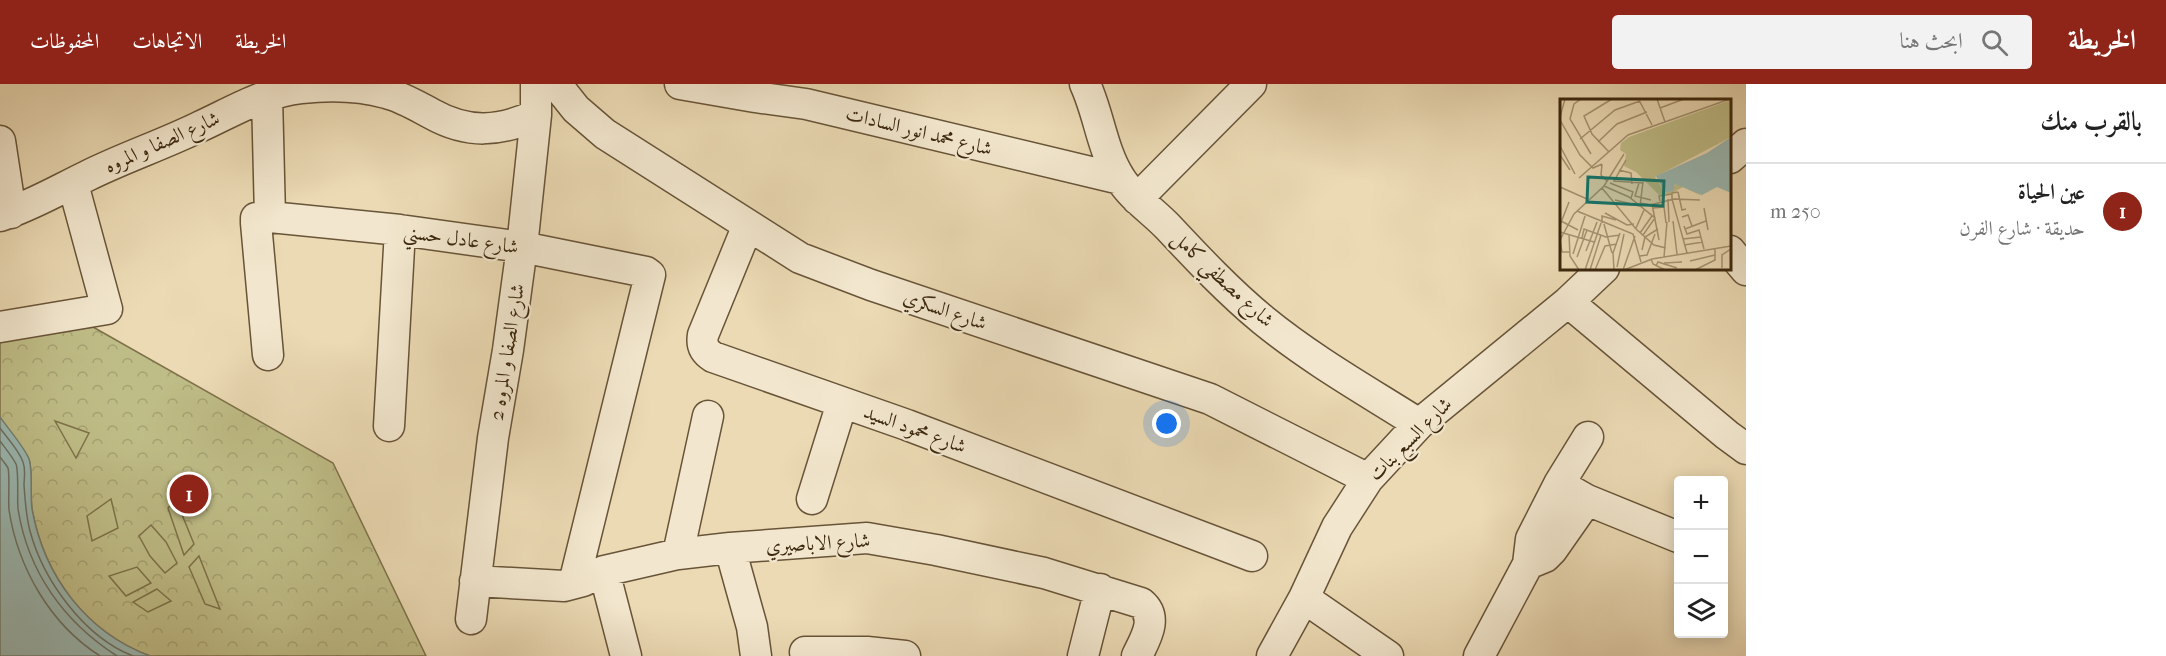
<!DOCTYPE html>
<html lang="ar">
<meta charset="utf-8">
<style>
:root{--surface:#fff;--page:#f2f2f2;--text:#222;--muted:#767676;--line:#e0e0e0;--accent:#8f2418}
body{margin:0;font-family:"IM FELL French Canon",Amiri,serif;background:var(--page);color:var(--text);direction:rtl}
.controls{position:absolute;right:18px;bottom:18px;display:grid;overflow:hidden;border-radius:6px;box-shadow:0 3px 15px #0003}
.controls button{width:54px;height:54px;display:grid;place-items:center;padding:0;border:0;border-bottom:2px solid var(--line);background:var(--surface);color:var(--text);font:30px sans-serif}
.you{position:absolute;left:1167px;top:340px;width:21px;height:21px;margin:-15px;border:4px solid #fff;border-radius:50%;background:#1a73e8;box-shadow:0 0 0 9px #1a73e833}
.badge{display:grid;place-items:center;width:39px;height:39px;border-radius:50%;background:var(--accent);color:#fff;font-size:20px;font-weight:700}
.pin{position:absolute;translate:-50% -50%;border:3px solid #fff;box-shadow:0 2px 6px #0006}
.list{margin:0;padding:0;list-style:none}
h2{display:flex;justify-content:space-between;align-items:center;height:78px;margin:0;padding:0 24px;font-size:26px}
h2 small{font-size:20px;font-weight:400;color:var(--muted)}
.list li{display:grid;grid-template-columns:39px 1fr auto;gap:18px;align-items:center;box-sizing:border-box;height:96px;padding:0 24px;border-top:2px solid var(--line)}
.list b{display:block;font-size:22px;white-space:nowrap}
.list p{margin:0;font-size:20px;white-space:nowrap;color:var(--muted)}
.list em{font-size:20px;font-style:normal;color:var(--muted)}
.icon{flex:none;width:33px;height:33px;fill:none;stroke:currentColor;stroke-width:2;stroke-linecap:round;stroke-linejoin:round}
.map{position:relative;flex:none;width:1746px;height:572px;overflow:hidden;direction:ltr}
header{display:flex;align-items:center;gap:36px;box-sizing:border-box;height:84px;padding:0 30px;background:var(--accent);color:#fff}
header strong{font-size:28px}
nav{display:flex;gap:33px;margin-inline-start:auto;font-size:21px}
.search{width:420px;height:54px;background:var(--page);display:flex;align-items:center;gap:15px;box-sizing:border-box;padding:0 21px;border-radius:6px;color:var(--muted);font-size:22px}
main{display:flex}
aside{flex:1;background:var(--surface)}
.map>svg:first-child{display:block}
</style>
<header>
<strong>الخريطة</strong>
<div class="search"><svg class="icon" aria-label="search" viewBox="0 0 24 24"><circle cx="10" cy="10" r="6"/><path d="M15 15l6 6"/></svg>ابحث هنا</div>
<nav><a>الخريطة</a><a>الاتجاهات</a><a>المحفوظات</a></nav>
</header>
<main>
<aside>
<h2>بالقرب منك<small></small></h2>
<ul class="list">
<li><span class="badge">1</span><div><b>عين الحياة</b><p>حديقة · شارع الفرن</p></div><em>250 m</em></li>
</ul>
</aside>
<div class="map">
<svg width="1746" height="572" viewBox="0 0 1746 572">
<defs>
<pattern id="forest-crowns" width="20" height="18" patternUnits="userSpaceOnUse" patternTransform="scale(1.5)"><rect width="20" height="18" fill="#bfbd87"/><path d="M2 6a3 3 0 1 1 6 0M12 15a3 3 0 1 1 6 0" fill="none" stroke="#a5a273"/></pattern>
</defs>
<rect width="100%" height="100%" fill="#ebdab4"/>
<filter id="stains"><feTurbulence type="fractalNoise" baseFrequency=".00333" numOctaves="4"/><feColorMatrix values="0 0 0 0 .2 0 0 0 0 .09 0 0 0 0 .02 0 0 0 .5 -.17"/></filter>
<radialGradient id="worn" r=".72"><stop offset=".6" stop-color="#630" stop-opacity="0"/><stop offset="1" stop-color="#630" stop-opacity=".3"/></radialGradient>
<path fill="url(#forest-crowns)" stroke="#7e724a" stroke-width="1.5" d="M93 243 333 379 426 572H150C86 548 44 492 32 425 30 411 33 387 29 375 23 361 4 347 0 333 0 328 0 320 0 315 0 295 0 275 0 255Z"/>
<path fill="#bfbd87" stroke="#7e724a" stroke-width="1.5" d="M55 337 89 349 76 374Z
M111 415 118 444 92 457 87 432Z
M176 416 194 460 184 471 168 424Z
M151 441 166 458 177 479 165 489 150 472 139 452Z
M199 472 220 525 205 520 189 483Z
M137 483 151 499 126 512 109 492Z
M157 505 171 517 148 528 133 518Z"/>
<path fill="#9ab9b4" stroke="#747f72" stroke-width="1.5" d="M0 333C9 346 23 361 29 375 33 387 30 411 32 425 44 492 86 548 150 572H0Z"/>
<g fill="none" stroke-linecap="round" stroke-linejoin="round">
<path stroke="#6b7061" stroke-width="1.5" d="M0 344C7 354 19 366 23 378 26 386 24 394 24 401 25 417 26 432 30 447 43 496 84 553 133 572
M0 357C5 364 12 372 16 380 19 388 17 414 18 425 28 488 64 538 117 572
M0 373C2 376 6 380 8 384 10 392 8 415 9 426 18 484 50 540 100 572"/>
<g stroke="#685438" stroke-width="33">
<path id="minor" d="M556 0 576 25 605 50 800 174 871 201 1210 315 1368 395
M680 0 755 13 806 20 1120 95
M1085 0C1099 30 1102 66 1120 94 1132 114 1153 127 1168 143 1198 175 1229 208 1263 236 1312 276 1367 307 1419 340
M267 12 270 133 256 134V139L268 271
M0 57 11 129
M1730 74 1746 60
M1137 115 1251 0
M0 132C31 122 58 106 87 92 123 74 162 61 199 43 232 28 264 8 301 4 329 1 358 1 386 9 402 13 417 22 432 30 468 50 499 48 536 31
M270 133 400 146 522 163 646 188 650 191 574 499
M748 141 703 251C701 262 705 268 713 273L907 341 1252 472
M1730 167 1746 186
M1568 218 1727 351 1746 365
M0 243 107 225 73 100
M389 342 400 146
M1559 400 1587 416 1678 453
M812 415 842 319
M730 464 752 543 756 572
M678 470 708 332
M1528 480 1545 473 1552 466 1587 416
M604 487 626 572
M475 497 564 502 583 497 604 487 678 470 730 464 867 454 936 466 1044 489 1141 519C1159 534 1145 555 1137 572
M1304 514 1388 572
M471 535 493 354 508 266 522 163 536 31V0
M805 568H867L905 572
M1083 572 1100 505
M1272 572 1304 514 1337 443 1368 395 1419 340 1568 218 1604 184
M1479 572 1528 480 1531 455 1559 400 1588 353"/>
</g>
<use href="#minor" stroke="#f2e7ce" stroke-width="30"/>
</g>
<g text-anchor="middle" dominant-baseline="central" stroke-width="4.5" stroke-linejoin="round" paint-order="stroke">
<g font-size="20" fill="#3c280e" stroke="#f2e7ce">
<text transform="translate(919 47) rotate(14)">شارع محمد انور السادات</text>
<text transform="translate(162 58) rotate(-24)">شارع الصفا و المروه</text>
<text transform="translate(461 155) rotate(8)">شارع عادل حسني</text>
<text transform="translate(1223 195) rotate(43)">شارع مصطفي كامل</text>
<text transform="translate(945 226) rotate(19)">شارع السكري</text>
<text transform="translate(507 268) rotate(-81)">شارع الصفا و المروه 2</text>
<text transform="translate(915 345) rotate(20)">شارع محمود السيد</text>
<text transform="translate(1410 355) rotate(-45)">شارع السبع بنات</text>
<text transform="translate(818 459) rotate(-3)">شارع الاباصيري</text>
</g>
</g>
<g transform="translate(1560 15)">
<rect width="171" height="171" fill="#ebdab4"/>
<path d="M171 1V38L95 78 105 94 112 92 115 85 131 89 142 97 123 88 110 95 99 96 76 73 64 67 66 55 60 51 61 44 69 38Z" fill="#bfbd87"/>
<path d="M171 38V94L157 88 142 96 115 85 113 92 105 94 96 77 147 54Z" fill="#9ab9b4"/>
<path fill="none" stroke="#a59372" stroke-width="1.5" d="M21 0 14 5 10 20 31 55M97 0 105 23M79 1 92 26M100 9 124 0M0 18 5 0M0 21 20 56 33 69 42 65M20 40 55 11 80 2M38 43 57 25 87 13M0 47 15 75M49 53 32 35 24 17 52 0M0 56 10 71M66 61 54 82 83 84M42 65 41 76 47 82M59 71 71 74 72 85M19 79 68 36 170 0M50 84 73 93 71 99M79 84 75 97 91 101M44 87 69 98 95 119 83 136M0 88 27 100M42 89 76 130 94 146 106 149M118 93 112 94V100L127 154M118 93 122 111 126 110M108 100 109 123M55 101 80 107 83 83M100 102 99 97 112 95M80 104 90 106 114 100 140 101M92 105 99 141M93 109 104 108 106 124M144 109 148 131M17 112 73 135 81 163M45 114 67 126 74 125M122 118 128 116 132 127M1 122 18 131M113 122 117 155M42 124V117L56 121M44 125 52 154M0 126 9 103M124 127 127 135 139 131 144 150M76 129 84 111M125 130 146 122M0 133 34 143M80 134 92 117M9 135 10 157 19 171M22 139 24 130 46 138 60 136M123 140 141 138M0 141 14 115 44 87 64 55M0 141 2 153H9M124 146 143 143M82 151 85 138 98 130M26 152 37 123M13 155 25 117M80 157 87 156 95 135M17 158 27 131M104 158 107 123M91 160 93 165 105 171M130 162 155 156M104 164 122 163M96 167 98 163 117 169M57 168 64 135M162 169V156L171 150M25 171 41 124M30 171 41 136M35 171 45 147 57 145M54 171 53 154 60 134M63 171 75 137M64 171 92 160 171 147M135 171 155 161V149"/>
<path fill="#0f766e" fill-opacity="0.15" stroke="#0f766e" stroke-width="3" d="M28 78 104 82 103 107 27 103Z"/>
<rect width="171" height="171" fill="none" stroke="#3c280e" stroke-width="3"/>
</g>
<rect width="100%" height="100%" filter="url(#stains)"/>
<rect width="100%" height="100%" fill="url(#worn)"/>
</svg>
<div class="controls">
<button>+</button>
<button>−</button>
<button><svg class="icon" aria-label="layers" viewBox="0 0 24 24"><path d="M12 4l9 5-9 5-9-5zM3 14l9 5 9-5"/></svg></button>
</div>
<div class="you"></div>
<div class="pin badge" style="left:189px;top:410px">1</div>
</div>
</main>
